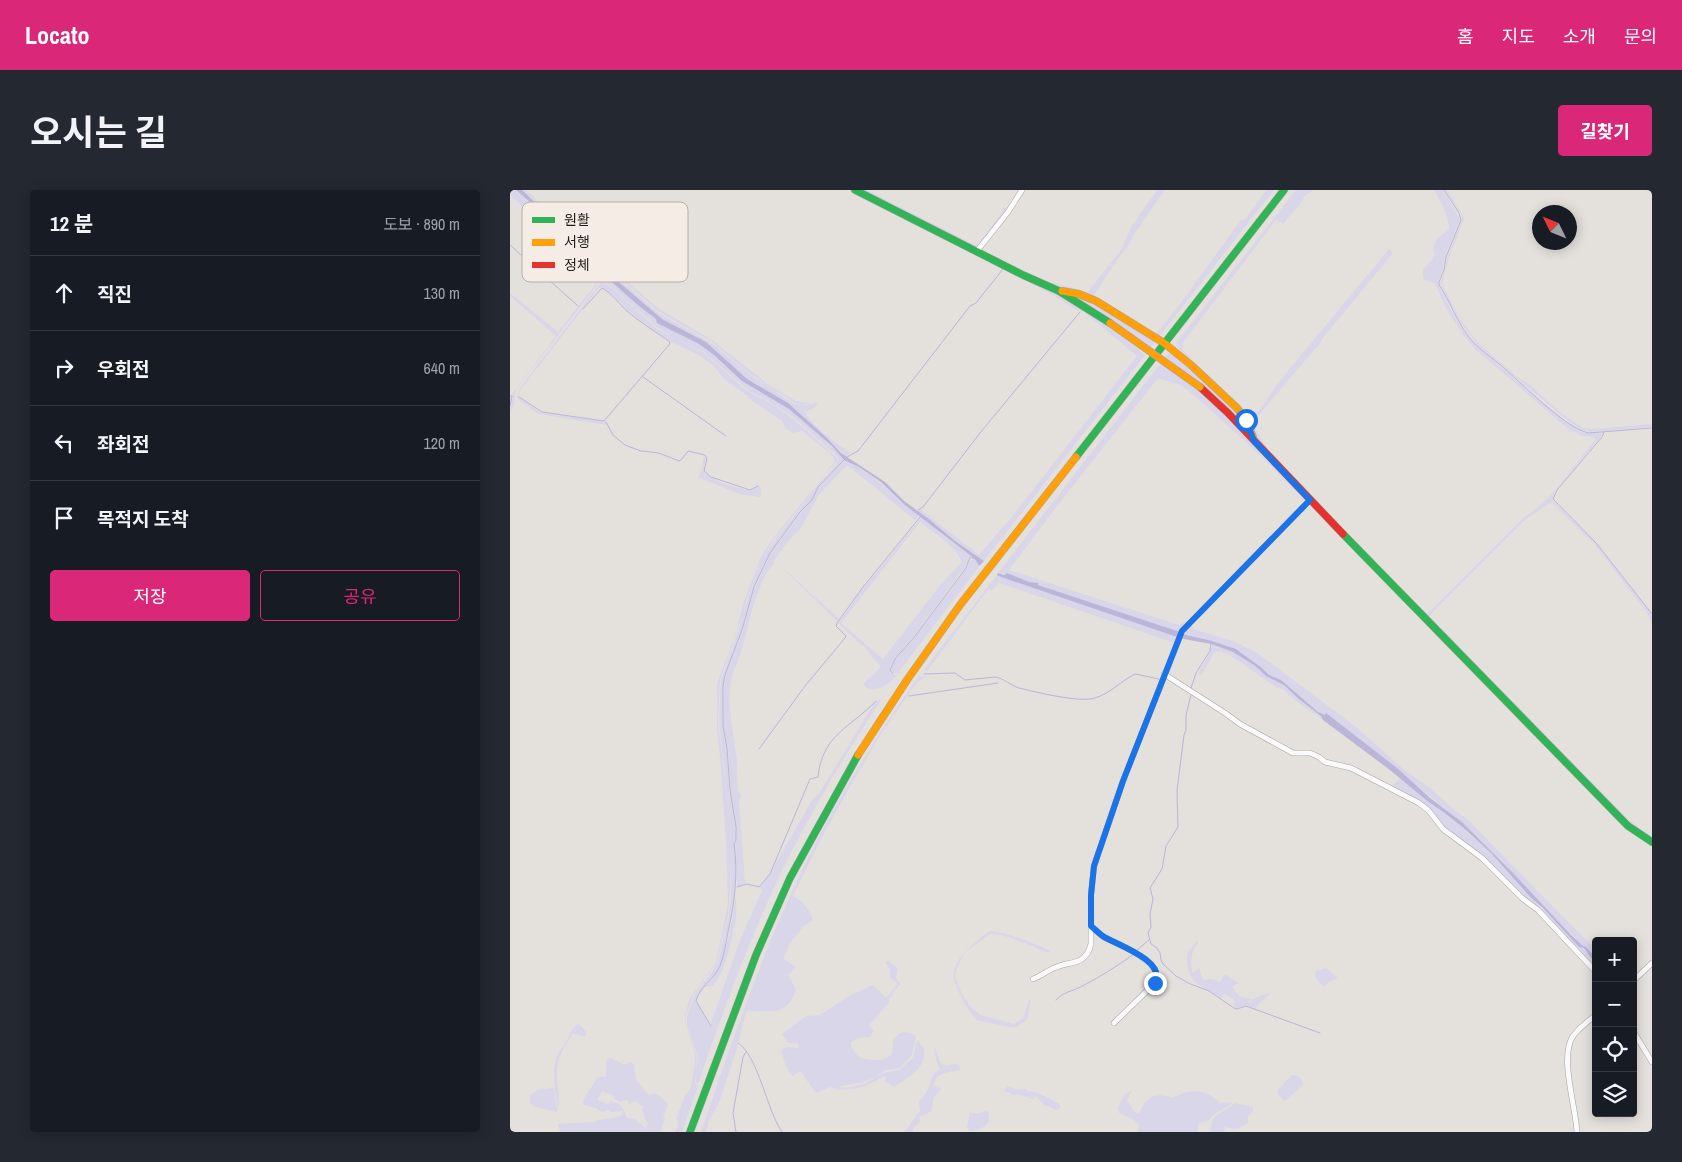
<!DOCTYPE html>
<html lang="ko">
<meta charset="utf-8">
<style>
:root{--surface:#171b24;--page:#242831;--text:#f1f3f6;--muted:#9ea1a6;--line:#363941;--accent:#db2777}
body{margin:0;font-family:"Archivo Narrow","Noto Sans KR",sans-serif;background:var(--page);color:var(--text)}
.controls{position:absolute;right:15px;bottom:15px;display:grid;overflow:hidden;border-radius:5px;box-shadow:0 2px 12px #0003}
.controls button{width:45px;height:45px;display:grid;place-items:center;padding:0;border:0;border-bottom:1px solid var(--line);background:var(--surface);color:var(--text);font:25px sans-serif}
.compass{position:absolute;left:1022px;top:15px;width:45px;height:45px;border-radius:50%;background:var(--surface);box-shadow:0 2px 12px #0003;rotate:313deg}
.stop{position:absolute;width:15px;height:15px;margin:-11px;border:4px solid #1a73e8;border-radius:50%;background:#fff}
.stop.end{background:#1a73e8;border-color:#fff;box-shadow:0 1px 5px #0008}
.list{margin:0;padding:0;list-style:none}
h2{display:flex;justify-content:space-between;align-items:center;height:65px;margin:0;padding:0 20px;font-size:21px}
h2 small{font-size:16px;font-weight:400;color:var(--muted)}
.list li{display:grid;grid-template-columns:32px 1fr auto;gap:15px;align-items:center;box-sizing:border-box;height:75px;padding:0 20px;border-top:1px solid var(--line)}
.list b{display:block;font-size:19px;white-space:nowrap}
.list em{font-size:16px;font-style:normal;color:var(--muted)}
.actions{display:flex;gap:10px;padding:15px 20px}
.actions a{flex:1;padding:11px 0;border:1px solid var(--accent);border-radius:5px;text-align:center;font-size:18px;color:var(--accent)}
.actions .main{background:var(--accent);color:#fff}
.icon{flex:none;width:28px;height:28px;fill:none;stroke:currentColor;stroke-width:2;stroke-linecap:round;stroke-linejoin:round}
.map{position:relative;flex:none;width:1142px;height:942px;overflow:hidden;border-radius:5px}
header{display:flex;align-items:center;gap:30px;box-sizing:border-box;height:70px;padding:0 25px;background:var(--accent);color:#fff}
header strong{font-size:24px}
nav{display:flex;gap:28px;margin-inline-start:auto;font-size:18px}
.intro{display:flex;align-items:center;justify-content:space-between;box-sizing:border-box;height:120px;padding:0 30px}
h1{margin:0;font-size:35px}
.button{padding:12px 22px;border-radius:5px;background:var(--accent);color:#fff;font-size:18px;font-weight:700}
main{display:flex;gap:30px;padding:0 30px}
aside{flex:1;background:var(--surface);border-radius:5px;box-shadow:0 2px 12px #0003}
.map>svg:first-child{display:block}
</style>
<header>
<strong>Locato</strong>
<nav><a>홈</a><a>지도</a><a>소개</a><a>문의</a></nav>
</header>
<div class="intro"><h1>오시는 길</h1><a class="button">길찾기</a></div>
<main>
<aside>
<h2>12 분<small>도보 · 890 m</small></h2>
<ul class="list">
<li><svg class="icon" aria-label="ahead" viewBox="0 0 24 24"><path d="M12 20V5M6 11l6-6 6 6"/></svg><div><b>직진</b></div><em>130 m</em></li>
<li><svg class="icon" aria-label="right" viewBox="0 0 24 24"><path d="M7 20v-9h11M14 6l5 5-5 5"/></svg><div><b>우회전</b></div><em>640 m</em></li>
<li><svg class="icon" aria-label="left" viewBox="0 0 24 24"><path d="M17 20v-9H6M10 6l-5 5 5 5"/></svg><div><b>좌회전</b></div><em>120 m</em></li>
<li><svg class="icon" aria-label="arrive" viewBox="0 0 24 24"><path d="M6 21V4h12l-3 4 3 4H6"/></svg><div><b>목적지 도착</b></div></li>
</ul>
<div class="actions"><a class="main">저장</a><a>공유</a></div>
</aside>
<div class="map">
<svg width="1142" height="942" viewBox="0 0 1142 942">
<rect width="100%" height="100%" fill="#e4e0dc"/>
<path fill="#d9d6e9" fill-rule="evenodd" d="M0 0H6L27 18 48 49 61 63 76 75 93 86 90 90H87L88 94 7 198C2 207 8 212 0 222L3 206 0 205 3 203 46 146 0 106V103L48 142 86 94C54 67 31 33 0 5Z
M12 0H16L21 4 67 56 76 64 98 80 97 81 78 71 63 59 21 8Z
M351 0H357L465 55 468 54 494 20 493 17 498 20 470 55 465 57Z
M647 0H655L624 44 620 53 607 70 584 105 646 144 664 122 731 30H735L756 0H764L648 148 610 124 532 90 578 102 611 60 622 36Z
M786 0H804L794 6 793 10 773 34 766 30 672 154 674 156 672 159 741 229 751 218 768 193 879 59 883 63 812 149 808 157 805 159 742 233 760 263 767 272 917 424 1013 328C1044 310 1063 275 1086 249L1084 247 1072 246 1058 239 965 159C948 140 934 117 925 93L916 91 913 88V80L922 70 925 64 923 58 927 49 939 39C939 24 931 13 924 0H933L950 29 934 69 933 80 928 91V95L948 133 957 147 1021 203 1059 234 1074 243 1093 242 1091 246 1045 301 1042 310 1087 355 1140 422 1142 427V434L1138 424 1086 356 1041 312 1016 329 919 426 1117 628 1142 647V650L1124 637 753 258 744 242 713 202 668 158 667 152Z
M935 0H937L951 22 954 29 939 67 932 94 947 124 963 147 978 162 1010 189 1018 193 1052 224 1074 238 1082 239 1142 234V237L1081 242 1072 240 1057 230 969 156 951 134 930 94 935 80 937 68 952 29 951 24Z
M143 31 106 82 149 119 202 150 259 195 286 211 301 213 292 215 285 213 255 194 239 183 202 152 148 121 101 80 136 37Z
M444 51 547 102 591 129 635 165 474 371 445 351 408 321 410 319 469 365 501 328 627 166 574 122 568 121 536 101 443 53Z
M100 81 147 122 201 153 239 184 282 213C291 217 299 215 308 212L305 217 295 222C302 236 327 254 341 263L336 266 278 213 237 189 196 152 152 129 99 83Z
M96 87 129 116 146 129 147 133 189 154 204 165 232 191 279 219 322 256 334 269 308 297 302 309 290 322 260 363 244 397 232 440 215 485 213 496 212 536 217 558 219 600 225 637 226 651 224 653C227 684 225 712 218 742 216 753 214 765 209 776 203 789 189 798 186 811L200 836 229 753 252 700 249 698 260 684 302 610 310 602 366 511 371 510C334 566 299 625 270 685 238 753 212 823 188 894L186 892V881L188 867 177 836V825L184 806 202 782 208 773 219 725 221 707V642L209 531 211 490 228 442 236 412 251 372 265 350 298 309C305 293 322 284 329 269L327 266 282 226 260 212 238 200 193 161 166 150 147 137 116 109 97 93 92 91Z
M91 92 97 94 116 110 146 138 166 150 193 162 237 201 260 213 281 227 328 269 325 273 301 299 298 308 264 349 251 372 210 490 208 532 221 642 220 707 218 725 207 772 183 806 176 824V836L187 867 185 893 188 896 172 942H165L168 936 167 926 175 906 181 898 185 872V865L176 836 175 824 180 808 206 772 218 714 216 652 210 567 207 541V494L226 442 234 411 251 367 264 347 296 308 301 299 324 273 325 269 319 262 292 241 283 243 276 239 272 231 238 208V206L215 190 204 176 189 165 161 152 137 136 118 121 102 104 92 98H89L11 199 8 207 31 223 95 231 96 235 28 224 9 210 7 207 11 197Z
M567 106 573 107 646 151 639 159 566 109Z
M661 160C688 184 724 207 738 240L707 215 762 276 796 309V312L751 266 686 207 671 195 648 188 547 316 499 380 669 435 679 430 670 442 528 395V393L519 392 497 384 488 383Z
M194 266 196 268 193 281C202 292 227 297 240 301L248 296 251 298 250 307 229 304 188 287 192 280Z
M335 270C364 283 384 307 410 325L405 330 337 275 308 306 291 338 280 349 264 370 329 429 327 431 264 370 263 371 265 373C246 390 240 434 232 458 228 472 221 484 220 498 218 520 223 542 226 563 228 575 227 589 228 601L231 604 229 612 235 693 227 697 225 653 227 651 226 637 220 600 218 558 213 536 214 496 216 485 233 440 243 403 261 363 291 323 302 310 308 298Z
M412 327 435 347 463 367 459 366 455 377 404 445 385 468 379 480 382 485H387C381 494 363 505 354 496V493L371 477 354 457 328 433 354 397ZM410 332C423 342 447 357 452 372L431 394 373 469 331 433Z
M461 369 466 370 469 376 468 378 388 483H383L381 479 386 469 405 446 457 378Z
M487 385 667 447 665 453 489 393 481 401 479 399 476 402 417 481 414 480Z
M678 435 686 440 723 451 746 462 846 537 892 578 921 599 947 622 956 628 1086 760V768L1076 757 1073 756 1022 705 1003 683 952 632 816 524 815 525 808 522 771 490 759 485 752 478 726 459 702 451 672 444Z
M702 455 723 462 744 475 752 483 774 495 789 509 811 526 813 530 786 511 773 499 766 497 729 471 711 461 705 462 691 485 688 484 700 463Z
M409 486 416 487 407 492 371 544 338 600 311 649 283 706C293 712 299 718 303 730L295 735 280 753 273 769 286 777 278 785 286 799C282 815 272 823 257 821 250 821 247 823 240 820L236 822 227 858 209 913 199 930 196 942H191C220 857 249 772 287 691 321 619 363 550 409 486Z
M890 588 916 610 936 624 982 664 1022 709 1074 758 1086 774V780L974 667 936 640 909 611 882 596Z
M225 708C231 718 218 767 213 779 210 785 207 791 203 796L195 797C214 782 223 731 225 708Z
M480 741C501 744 522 752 540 761V763C523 758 497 743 480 744L455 762 447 778 445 787 452 804 460 816 470 825 504 834 511 830 514 825 519 810H521L517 830 504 838 467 830C458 820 444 798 444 785 444 771 456 760 465 753 470 749 475 743 480 741Z
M687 751 688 753C681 762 679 773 683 783L689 778 693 790 701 789 710 792 715 784 728 793 722 797 730 807 743 809 761 802C757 808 749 811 746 819L736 815 727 818 724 816 725 810 714 804 712 808C689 794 676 794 677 763Z
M379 771 388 779 386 788 390 794 383 802V805L379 809V813L359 835 364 841 360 847 349 848 341 852V856C343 860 345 863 348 866 355 871 377 873 382 863 383 860 382 855 383 852 386 841 399 840 406 846L402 865 390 878 376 880 364 888 352 892 327 897 336 898 354 894 373 883 389 880 403 868 407 850 414 859C416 880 398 887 384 897L375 891 376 887H373L357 895 344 899 328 900 320 897 306 903 290 881 283 886C276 878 273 870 272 860 277 855 282 858 288 858L290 855 286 853H278L272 844 296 826 310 825 339 806 363 795 376 808 387 795 386 791H383L380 787V780L375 772Z
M816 778 828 788 818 792 816 796H813C808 792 803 787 806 781Z
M67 834H69L76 841V846C70 847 67 843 62 844 57 853 50 863 48 873 45 890 51 906 48 922 47 905 40 883 47 866 52 856 60 849 62 838H64Z
M424 855 430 872 436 876 445 874 449 875 450 880C439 883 425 881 424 896L432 899 423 908 422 921 409 927 410 932 404 937 402 942H394C401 936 403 927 410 922 410 919 409 915 409 913 410 908 414 907 416 903 422 894 419 885 430 879L427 873Z
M102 868 114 875 121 872 124 874 126 890 139 905C147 901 152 908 158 914L153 928 155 930 150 942H50L48 934 84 932C93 927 104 931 113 924V921L101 922 98 920 92 922 86 918 73 915 74 909 87 888 96 886V872L97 869ZM92 901 104 906V909L112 912 114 910 118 911V914H121L125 911 133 917 132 921 135 926 134 928 138 933 136 939 125 929 117 928C112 916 114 916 101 911L98 914 87 910Z
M782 885C789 885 792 888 793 895L775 911 769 906 767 901Z
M498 896 508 900 516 899 517 901C530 902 538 908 549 914L551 918 546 920 533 914 526 906 523 909C515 908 511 903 503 905L498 902 493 901Z
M44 898 47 922 25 917 20 913V906L27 900Z
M622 900 617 910 625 922 629 924C636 908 644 901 662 908 667 906 672 903 677 902 690 899 702 904 710 913L722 912V914L703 925 699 930 689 933 687 942H628L629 935 624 930 609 923 608 918 614 905Z
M725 913 743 917V921L738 927V933L726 939 714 937 715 942H701C700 922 713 924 725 913Z
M477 920C484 934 472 940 460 941L457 938 460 922C467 925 471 923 477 920Z"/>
<path fill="#bab5d9" d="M6 0H12L32 19 63 59 78 71 96 81 152 129 196 152 237 189 278 213 317 248 331 263 375 292 394 311 420 330 445 351 474 371 469 376 465 369 395 315 371 292 349 277 334 270 322 256 279 219 232 191 204 165 189 154 147 133 146 129 129 116 96 87 86 82 61 63 48 49 27 18Z
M488 383 494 385 497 383 519 392 528 393V395L670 442 667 447 491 387 487 385Z
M672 444 702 451 726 459 752 478 759 485 771 490 808 522 815 525 816 523 887 578 920 608 952 632 1003 683 1061 745 1073 756 1076 757 1086 768V774L1074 758 1069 757 1032 717 1022 709 982 664 957 641 936 624 916 610 880 580 813 530 811 526 789 509 774 495 756 486 744 475 723 462 701 454 674 449 671 448Z"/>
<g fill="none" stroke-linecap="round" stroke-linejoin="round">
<path stroke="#bab5d9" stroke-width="1" d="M934 0 949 23 951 30 936 67 934 80 929 92V95C940 111 946 130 958 146 968 159 983 168 995 179 1016 197 1053 236 1078 243L1142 238
M0 55 68 116
M133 187 216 246
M0 206H2L0 216
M9 207 32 222 94 231 159 155 160 152C146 142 131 133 118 122 109 114 103 104 92 98L73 119
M96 232 103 245 115 255 131 261 149 263 169 271 172 269 178 261 195 265 197 268 194 281 201 287 240 300 248 296
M1094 242 1092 247 1047 300 1043 309 1087 354 1142 424
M337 267 348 261 460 116 466 113 493 79
M408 320 413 317 470 243 570 122
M383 484 380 480 385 469 405 446 456 378 460 367 465 369
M414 484 445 483 455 490 485 487C493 488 500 495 509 498 526 502 569 513 585 508 601 503 611 491 625 484L649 489
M681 498 686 483 700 461 701 454
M681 505 676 525V540L674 545 667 601 668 637 656 656 652 679 640 698 643 709 640 724 641 737 638 743 641 754 647 758 650 763 651 770 653 774 666 786 678 793 699 801 724 818 727 819 736 816 810 843
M399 506 488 493
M249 559 295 496 335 448 336 446 326 436 327 433 353 397 411 326
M227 697 237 694 249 697 260 684 300 589 308 587C312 545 340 538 366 511
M627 760 639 750
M546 810C553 802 561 802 570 797 589 788 607 776 624 764
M201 836 186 811C189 798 204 789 210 776 214 765 216 753 218 742 225 712 228 684 224 653L226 651V637L220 600 217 558 213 536V496L215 485 232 440 244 397 260 363 290 322 302 310 308 297 334 270
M228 853C248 865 257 921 272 942
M226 942 223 923 233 867 236 862"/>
<g stroke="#a7a4a1" stroke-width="6">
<path id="street" d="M467 61 498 22 512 0
M654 484 715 523 730 534 783 563H800L809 567 815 572 841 578 909 613 919 621 933 639 972 668 1012 708 1028 720 1086 782
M581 736C586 740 590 745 596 748 611 756 656 772 645 793L604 833
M523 789C531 786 537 781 544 778 561 770 575 777 581 754V705L584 676 613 591 672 441 800 310
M1123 791 1142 773
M1123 841 1142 872
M1067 942C1066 917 1049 867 1063 846 1069 838 1078 831 1086 825"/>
</g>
<g stroke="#a7a4a1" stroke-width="8">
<path id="fast" d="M345 0 513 85 549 101 600 133
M566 267 774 0
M833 344 1118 636 1142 652
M180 942 246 765 280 688 348 565"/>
</g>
<g stroke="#a7a4a1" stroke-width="8">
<path id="slow" d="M552 101 569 104 586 111 654 153 681 175 727 218 736 230 743 247
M348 565 397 490 450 415 566 267"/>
</g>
<g stroke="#a7a4a1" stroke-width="8">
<path id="jam" d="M690 197 718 223 833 344"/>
</g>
<use href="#street" stroke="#fbfafa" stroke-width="5"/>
<use href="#fast" stroke="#30b455" stroke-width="7"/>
<use href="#slow" stroke="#ff9f0a" stroke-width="7"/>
<use href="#jam" stroke="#e5322d" stroke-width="7"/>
<g stroke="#a7a4a1" stroke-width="8" stroke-linecap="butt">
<path id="slow-bridge" d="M600 133 690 197"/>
</g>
<use href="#slow-bridge" stroke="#ff9f0a" stroke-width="7"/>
</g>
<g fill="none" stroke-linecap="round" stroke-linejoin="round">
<path stroke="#1a73e8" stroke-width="6" d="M645 793C656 772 611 756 596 748 590 745 586 740 581 736V705L584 676 613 591 672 441 800 310 744 251 736 230"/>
</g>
<rect x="12" y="12" width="166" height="80" rx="8" fill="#f5ece6" stroke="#b5aea9" stroke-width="1"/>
<rect x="22" y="27" width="23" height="6" fill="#30b455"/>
<rect x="22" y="49" width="23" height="7" fill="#ff9f0a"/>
<rect x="22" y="72" width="23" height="6" fill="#e5322d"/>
<g font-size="14" fill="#1f1c1a">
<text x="54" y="35">원활</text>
<text x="54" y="57">서행</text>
<text x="54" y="80">정체</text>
</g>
</svg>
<div class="controls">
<button>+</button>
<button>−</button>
<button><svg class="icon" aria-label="locate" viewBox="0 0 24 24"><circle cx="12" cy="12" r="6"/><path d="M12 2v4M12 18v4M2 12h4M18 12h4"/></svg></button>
<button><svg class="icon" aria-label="layers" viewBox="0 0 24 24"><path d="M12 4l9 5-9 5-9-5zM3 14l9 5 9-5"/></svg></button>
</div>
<svg class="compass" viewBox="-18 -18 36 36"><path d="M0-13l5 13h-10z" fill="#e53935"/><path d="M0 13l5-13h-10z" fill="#9ea1a6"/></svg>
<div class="stop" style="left:736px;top:230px"></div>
<div class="stop end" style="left:645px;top:793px"></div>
</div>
</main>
